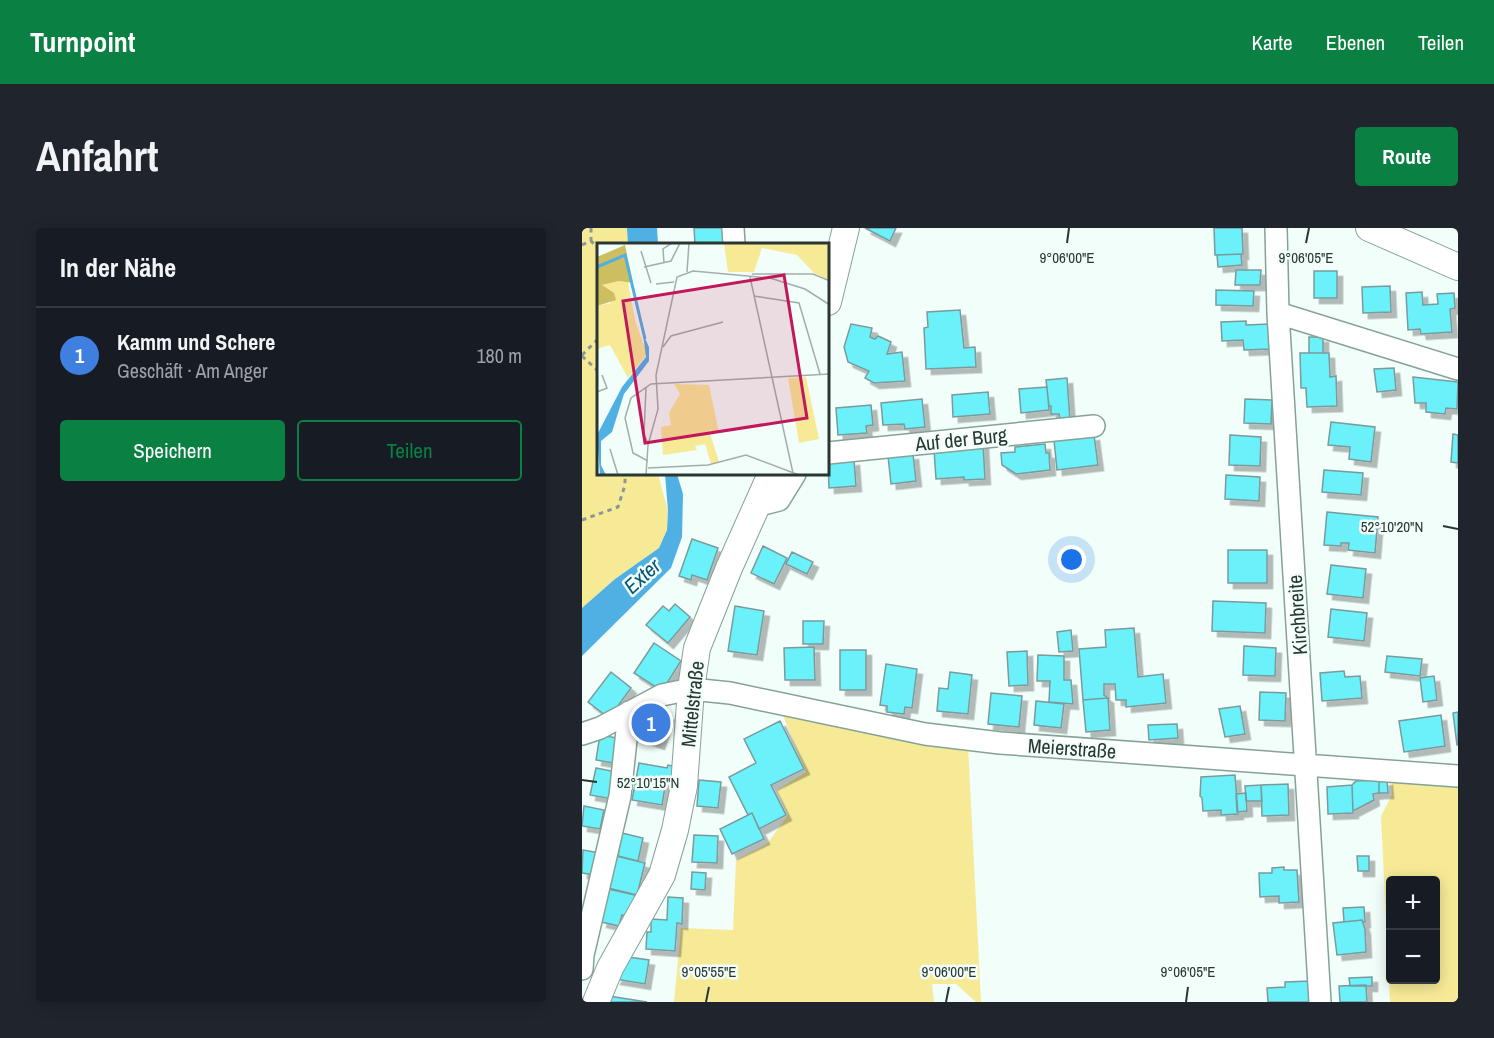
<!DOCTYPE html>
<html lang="de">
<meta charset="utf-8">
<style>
:root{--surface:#171b24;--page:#20242c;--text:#f1f3f6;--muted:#9ea1a6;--line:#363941;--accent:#0b8043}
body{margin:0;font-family:"Archivo Narrow",sans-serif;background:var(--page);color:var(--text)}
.controls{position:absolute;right:18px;bottom:18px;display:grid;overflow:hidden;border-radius:6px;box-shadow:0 3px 15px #0003}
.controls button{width:54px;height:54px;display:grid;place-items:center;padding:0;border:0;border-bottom:2px solid var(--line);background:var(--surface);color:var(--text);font:30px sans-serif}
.you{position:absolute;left:490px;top:332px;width:21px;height:21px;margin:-15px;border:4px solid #fff;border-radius:50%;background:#1a73e8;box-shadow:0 0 0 9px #1a73e833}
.badge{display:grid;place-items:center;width:39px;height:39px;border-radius:50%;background:var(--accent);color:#fff;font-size:20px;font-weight:700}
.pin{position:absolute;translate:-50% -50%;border:3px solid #fff;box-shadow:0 2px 6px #0006}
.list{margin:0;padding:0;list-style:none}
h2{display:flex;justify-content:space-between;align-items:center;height:78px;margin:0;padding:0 24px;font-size:26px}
h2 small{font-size:20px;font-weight:400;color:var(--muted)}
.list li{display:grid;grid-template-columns:39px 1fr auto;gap:18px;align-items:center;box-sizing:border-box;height:96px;padding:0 24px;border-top:2px solid var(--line)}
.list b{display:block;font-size:22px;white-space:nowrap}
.list p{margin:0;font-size:20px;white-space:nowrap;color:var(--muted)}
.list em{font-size:20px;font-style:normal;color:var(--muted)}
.actions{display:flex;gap:12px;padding:18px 24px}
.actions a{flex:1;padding:14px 0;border:2px solid var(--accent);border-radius:6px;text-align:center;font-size:21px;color:var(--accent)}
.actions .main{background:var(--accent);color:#fff}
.map{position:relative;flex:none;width:876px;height:774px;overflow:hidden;border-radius:6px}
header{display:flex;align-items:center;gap:36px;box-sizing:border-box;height:84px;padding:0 30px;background:var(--accent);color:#fff}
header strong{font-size:28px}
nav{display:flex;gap:33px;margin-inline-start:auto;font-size:21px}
.intro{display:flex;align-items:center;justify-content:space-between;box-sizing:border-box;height:144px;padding:0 36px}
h1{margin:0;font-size:42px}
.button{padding:15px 27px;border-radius:6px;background:var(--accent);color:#fff;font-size:21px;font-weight:700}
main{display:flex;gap:36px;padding:0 36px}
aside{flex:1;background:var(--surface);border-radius:6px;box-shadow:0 3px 15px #0003}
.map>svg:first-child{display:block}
</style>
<header>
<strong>Turnpoint</strong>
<nav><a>Karte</a><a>Ebenen</a><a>Teilen</a></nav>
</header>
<div class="intro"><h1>Anfahrt</h1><a class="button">Route</a></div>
<main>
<aside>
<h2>In der Nähe<small></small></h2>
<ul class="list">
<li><span class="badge" style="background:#3f7fe0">1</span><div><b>Kamm und Schere</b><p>Geschäft · Am Anger</p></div><em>180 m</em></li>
</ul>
<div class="actions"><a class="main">Speichern</a><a>Teilen</a></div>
</aside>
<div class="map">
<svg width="876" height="774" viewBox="0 0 876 774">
<defs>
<filter id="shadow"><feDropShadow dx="5.5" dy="5.5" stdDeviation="0" flood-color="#0004"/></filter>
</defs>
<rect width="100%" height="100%" fill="#f2fef9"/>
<path fill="#f7ea97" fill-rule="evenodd" d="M0 0H46V16H16V246H76L86 283 85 302 77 320 33 351 0 380Z
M200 485 386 517 399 774H394L374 756H350L352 774H92L99 700 151 702 154 632 185 616 206 587 195 562 224 544Z
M809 547 876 556V774H808L799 588 810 567ZM808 652H854V752H808Z"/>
<path fill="#50b0e4" d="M83 246H95L101 266 100 309 89 340 0 428V380L33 351 77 320 85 302 86 283Z"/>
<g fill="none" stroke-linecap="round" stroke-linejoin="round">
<path stroke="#50b0e4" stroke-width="30" d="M60 0 61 16"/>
</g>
<path fill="#6bf1fa" stroke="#7a9b9d" stroke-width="1.5" filter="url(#shadow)" d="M112 0H142L143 16H113Z
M283 0H314L308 13Z
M632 0H660L661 26 633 27Z
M659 26 660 37 636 39 635 27Z
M654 42H679L678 57H653Z
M732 43H755V70H732Z
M808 58 809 84 781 85 780 59Z
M634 62 672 63 671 78 634 77Z
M840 64 841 77 856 76 855 66 872 65 873 80 868 81 870 104 839 106 838 101 826 102 824 65Z
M378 82 382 120 393 119 394 139 344 141 342 100 346 99 345 84Z
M664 93V97L687 96 689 121 662 122 661 112 640 113 639 94Z
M269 96 290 100 288 109 293 111 296 108 309 114 305 126 320 124 323 153 292 155 283 150 287 143 266 134 262 119Z
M727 109H741V125H727Z
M718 125H747L748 149 754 148 755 178 725 179 724 160H719Z
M812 140 814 162 795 164 792 141Z
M831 149 876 154 875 181 864 180 863 186 844 184V175H833Z
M485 150 488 192 478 193 477 186H469V178H467L464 152Z
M465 159 467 182 439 185 437 161Z
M406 164 408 186 371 189 370 167Z
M340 171 343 199 323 201 322 196 301 197 299 175Z
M663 171 690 172 689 196 662 195Z
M289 177 291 197 284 198 285 205 256 207 254 180Z
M749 194 793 199 789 234 767 231 768 219 746 217Z
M871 206 876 207V235L869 234Z
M512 207 516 237 475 242 472 212Z
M648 207 679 209 678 238 647 237Z
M401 215 403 251 382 252V249L354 251 352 222Z
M463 216 464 225H467L468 242 434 246 420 237 419 225 433 224V219Z
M331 226 334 253 309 256 306 228Z
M272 232 274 258 247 260 246 235Z
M742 242 781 245 779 267 740 264Z
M644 247 678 249 677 273 643 271Z
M745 284 796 289 793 325 766 322 767 315H759V318L742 317Z
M110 311 136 320 125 352 110 347 109 352 97 348Z
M181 318 205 330 192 356 169 345Z
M646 322H685V355H646Z
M210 324 231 334 225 346 204 336Z
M749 337 784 341 781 370 745 366Z
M631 373 684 375 683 405 630 403Z
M93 376 108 389 86 415 64 397 81 378 87 383Z
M153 378 182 383 175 427 146 423Z
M749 381 785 385 782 413 746 409Z
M221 393H242L241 416H221Z
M552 400 556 449 581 446 584 475 544 479V472H534L533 456H522V467L526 470 501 472 497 421 524 419 523 402Z
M489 402 491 423 477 424 475 404Z
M72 415 99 433 80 463 52 445Z
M662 418 694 420 693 448 661 447Z
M232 419 233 452H203L202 420Z
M258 422H284V462H258Z
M445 423 446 457 427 458 425 424Z
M456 427 482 428V452H489L491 476 467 474 468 453H455Z
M805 428 840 431 838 448 803 444Z
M304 436 335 441 330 480 323 479 322 486 305 484V478L298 477Z
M762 443 763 449 778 448 780 470 740 473 738 445Z
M29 444 49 460 27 490 6 474Z
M368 444 390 447 386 486 355 483 357 460 366 461Z
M852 448 855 472 841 474 838 450Z
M678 464 704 465 703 493 677 492Z
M409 465 440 468 437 499 406 496Z
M526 470 528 502 504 504 501 472Z
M454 473 482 476 479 500 452 497Z
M61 477 87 487 77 516 50 506Z
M658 478 663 506 643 509 637 481Z
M876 484V517H875L871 485Z
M859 487 863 518 822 524 817 493Z
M198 493 222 541 189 557 204 587 177 601 170 585 166 587 147 549 174 535 162 511Z
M595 496 596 510 567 512 566 497Z
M18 507 41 511 37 536 14 532Z
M57 535 85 540 86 537 96 539 93 555 84 553 80 577 50 572Z
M14 540 35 544 30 571 8 567Z
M653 547 656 586 639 587V582L621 583 620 570 618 568 619 549Z
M797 548V565L791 566 792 572 771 583 770 557 774 553 789 552Z
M117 552 139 554 136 580 115 578Z
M805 552 806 565H797V553Z
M706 556 707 587 680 588 679 557Z
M679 557 680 573H664L663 558Z
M770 557 771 585 746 586 745 559Z
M664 565 665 583 655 584 654 566Z
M2 578 22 582 18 601 0 598Z
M170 585 182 611 150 626 138 601Z
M40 605 61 610 56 633 36 628Z
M112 607 136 608 135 635 110 634Z
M1 622 18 625 14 647 0 645Z
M34 628 63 635 55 667 26 660Z
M775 628H787V643H776Z
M702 639V642H715L717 674 697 675V668L678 669 677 645H690V640Z
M110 644 124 645 123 662 109 661Z
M26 661 53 667 48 689 40 687 37 698 19 694Z
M86 669 101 670 100 696 95 695 93 723 64 721 65 704H69V691L85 692Z
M782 679 783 694H781L780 692 762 694 761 680Z
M780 692 783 701 784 724 755 727 751 695Z
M46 729 67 732 63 756 33 751Z
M790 749V758H768L767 750Z
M728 753 729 774H686L685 760 703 759V754Z
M784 757 785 774H758L757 758Z
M27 768 65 774H26Z"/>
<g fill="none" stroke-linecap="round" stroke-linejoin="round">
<g stroke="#85a296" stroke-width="24">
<path id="minor" d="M151 0 152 16
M694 0 696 85 738 774
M696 85 876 141
M246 225 512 198
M174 278 197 272 213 246
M0 506 18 500 80 467 109 461 148 465 343 506 418 515 876 548
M0 741 1 727 38 568 47 484"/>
</g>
<g stroke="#85a296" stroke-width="28">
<path id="major" d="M787 0 876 39
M246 74 264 0
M14 774 28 740 80 647 93 602 102 558 109 461 115 420 147 340 189 246"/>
</g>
<path stroke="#8b9792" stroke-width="3" stroke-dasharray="4.5 4.5" stroke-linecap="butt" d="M9 0V13
M0 17 9 13 16 20
M0 127 16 111
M0 128 16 143
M0 292 36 279 43 257V246"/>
<use href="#minor" stroke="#fff" stroke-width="21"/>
<use href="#major" stroke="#fff" stroke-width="26"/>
</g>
<path fill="none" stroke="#2a3631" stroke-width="2" d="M485 15 487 0M724 15 727 0M861 298 876 301M0 552 15 554M124 774 127 759M364 774 367 759M604 774 606 759"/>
<g text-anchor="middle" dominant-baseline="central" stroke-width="5" stroke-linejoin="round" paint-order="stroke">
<g font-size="20" fill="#2a3631" stroke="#f2fef9">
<text transform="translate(379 211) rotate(-6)">Auf der Burg</text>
<text transform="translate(715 387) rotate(-94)">Kirchbreite</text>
<text transform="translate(110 476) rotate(-84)">Mittelstraße</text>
<text transform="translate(490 520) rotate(4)">Meierstraße</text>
</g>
<g font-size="21" font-style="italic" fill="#075678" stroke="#f2fef9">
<text transform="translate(60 348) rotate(-42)">Exter</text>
</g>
</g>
<g transform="translate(15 15)">
<rect width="232" height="232" fill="#f2fef9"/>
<path d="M232 0V37L217 30 200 12 165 5 157 29H131L127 1ZM22 38 31 39 38 77 50 111 31 135 13 102 0 106V63L14 60 4 42ZM209 134 222 196 202 200 191 135ZM77 141 112 142 122 190 112 187 122 219 114 221 108 201 98 203 100 207 66 212 64 184 74 182 72 170 83 151Z" fill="#f7ea97"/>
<path d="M28 2 36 40 22 38 5 42 17 50 19 57 0 63V14Z" fill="#cdbe60"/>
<path d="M46 91 52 104V118L27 151 15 189 4 198V222L9 232H3L0 192 25 144 49 114Z" fill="#50b0e4"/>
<path fill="none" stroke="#50b0e4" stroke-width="3" d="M0 24 28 12 48 96"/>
<path fill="none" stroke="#a2aea9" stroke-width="1.5" d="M44 8 54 40M67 20 66 6 75 0M47 24 74 18 83 0M90 29 92 0M155 31H216L233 38M153 34 196 230M59 41 77 39M157 53 202 60 223 131M66 104 74 93 126 79M49 145 47 192 51 200M0 149 10 145 5 132M13 206 21 232M51 218 36 210 28 175 34 155 54 141 233 131M51 225 111 222 149 212 202 232M49 232 51 202 61 166 59 132 80 34 96 28 173 35 208 46 233 62"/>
<path fill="#c2185b" fill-opacity="0.15" stroke="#c2185b" stroke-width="3" d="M187 32 210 175 48 200 26 58Z"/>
<rect width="232" height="232" fill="none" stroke="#2a3631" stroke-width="3"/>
</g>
<g font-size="15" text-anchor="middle" fill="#2a3631" stroke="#f2fef9" stroke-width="5" stroke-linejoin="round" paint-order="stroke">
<text x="485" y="35">9°06'00"E</text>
<text x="724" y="35">9°06'05"E</text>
<text x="810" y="304">52°10'20"N</text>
<text x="66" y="560">52°10'15"N</text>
<text x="127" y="749">9°05'55"E</text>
<text x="367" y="749">9°06'00"E</text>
<text x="606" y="749">9°06'05"E</text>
</g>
</svg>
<div class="controls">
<button>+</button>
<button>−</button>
</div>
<div class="you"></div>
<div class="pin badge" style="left:69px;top:495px;background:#3f7fe0">1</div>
</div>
</main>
